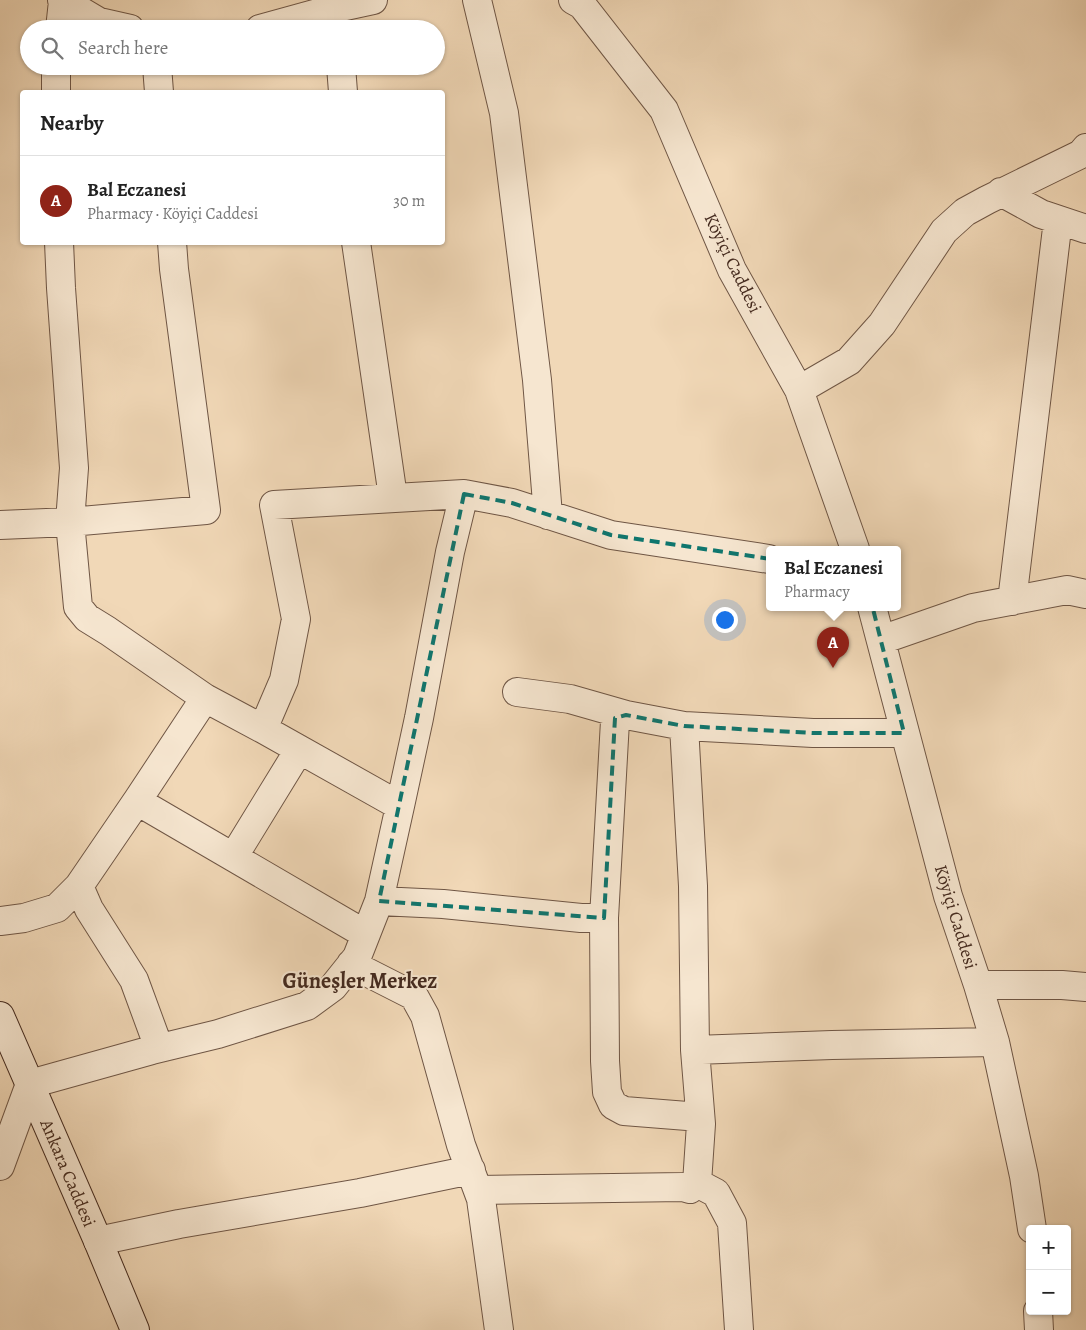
<!DOCTYPE html>
<meta charset="utf-8">
<style>
:root{--surface:#fff;--page:#f6f6f6;--text:#222;--muted:#767676;--line:#e0e0e0;--accent:#8f2418}
body{margin:0;font-family:Alegreya,serif;background:var(--page);color:var(--text)}
.controls{position:absolute;right:15px;bottom:15px;display:grid;overflow:hidden;border-radius:5px;box-shadow:0 1px 4px #0004}
.controls button{width:45px;height:45px;display:grid;place-items:center;padding:0;border:0;border-bottom:1px solid var(--line);background:var(--surface);color:var(--text);font:25px sans-serif}
.you{position:absolute;left:724px;top:619px;width:18px;height:18px;margin:-12px;border:4px solid #fff;border-radius:50%;background:#1a73e8;box-shadow:0 0 0 8px #1a73e833}
.badge{display:grid;place-items:center;width:32px;height:32px;border-radius:50%;background:var(--accent);color:#fff;font-size:16px;font-weight:700}
.pin{position:absolute;translate:-50% -41px;filter:drop-shadow(0 1px 2px #0008)}
.pin::after{content:'';position:absolute;top:26px;width:18px;height:15px;background:inherit;clip-path:polygon(0 0,100% 0,50% 100%)}
.popup{position:absolute;left:766px;top:546px;width:135px;height:65px;box-sizing:border-box;display:grid;place-content:center;border-radius:5px;background:var(--surface);filter:drop-shadow(0 1px 4px #0005);font-size:16px;white-space:nowrap;color:var(--muted)}
.popup b{font-size:19px;color:var(--text)}
.popup::after{content:'';position:absolute;left:50%;top:100%;margin-left:-10px;border:10px solid transparent;border-top-color:var(--surface)}
.list{margin:0;padding:0;list-style:none}
h2{display:flex;justify-content:space-between;align-items:center;height:65px;margin:0;padding:0 20px;font-size:21px}
h2 small{font-size:16px;font-weight:400;color:var(--muted)}
.list li{display:grid;grid-template-columns:32px 1fr auto;gap:15px;align-items:center;box-sizing:border-box;height:90px;padding:0 20px;border-top:1px solid var(--line)}
.list b{display:block;font-size:19px;white-space:nowrap}
.list p{margin:0;font-size:16px;white-space:nowrap;color:var(--muted)}
.list em{font-size:16px;font-style:normal;color:var(--muted)}
.icon{flex:none;width:28px;height:28px;fill:none;stroke:currentColor;stroke-width:2;stroke-linecap:round;stroke-linejoin:round}
.map{position:relative;flex:none;width:1086px;height:1330px;overflow:hidden}
.search{position:absolute;background:var(--surface);box-shadow:0 1px 4px #0004;left:20px;top:20px;width:425px;height:55px;display:flex;align-items:center;gap:12px;box-sizing:border-box;padding:0 18px;border-radius:28px;color:var(--muted);font-size:19px}
.panel{position:absolute;background:var(--surface);box-shadow:0 1px 4px #0004;left:20px;top:90px;width:425px;height:155px;border-radius:5px}
.map>svg:first-child{display:block}
</style>
<div class="map">
<svg width="1086" height="1330" viewBox="0 0 1086 1330">
<rect width="100%" height="100%" fill="#f1d8b7"/>
<filter id="stains"><feTurbulence type="fractalNoise" baseFrequency=".004" numOctaves="4"/><feColorMatrix values="0 0 0 0 .2 0 0 0 0 .09 0 0 0 0 .02 0 0 0 .5 -.17"/></filter>
<radialGradient id="worn" r=".72"><stop offset=".6" stop-color="#630" stop-opacity="0"/><stop offset="1" stop-color="#630" stop-opacity=".3"/></radialGradient>
<g fill="none" stroke-linecap="round" stroke-linejoin="round">
<g stroke="#6f5645" stroke-width="30">
<path id="street" d="M62 0 99 22 130 29
M477 0 504 113 537 380 548 515
M573 0 582 5 664 110 732 270 799 390 855 549
M60 29 63 1
M260 29 336 8 373 0
M157 66 159 92
M341 66 343 92
M56 92V66
M1001 192 1041 214 1086 229
M59 242 61 288 74 468 70 522 78 607 87 618 108 631 205 698 263 729 400 806 419 718 450 552 464 494 512 503 611 535 769 559
M356 242 393 497
M799 390 849 361 882 324 944 231 965 212 987 200 1081 154 1086 148
M0 525 70 522 206 510 174 269 172 242
M1012 601 1058 220
M872 607 948 896 978 985 995 1042 1024 1176 1032 1229
M881 640 973 608 1067 590 1086 594
M517 692 570 699 626 715
M205 698 137 801 365 934
M684 726 693 886 695 1050
M263 729 284 680 296 619 274 505 464 494
M400 806 379 901 443 904 581 918H604L615 721 619 717 626 715 684 726 813 733H904
M234 856 299 750
M79 886 89 909 134 980 159 1048
M604 918 605 1061 607 1092 613 1105 624 1111 700 1117
M0 921 24 918 57 908 79 886 137 801
M351 964 414 996 425 1016 461 1145 481 1199 499 1330
M978 985H1062L1086 987
M0 1166 30 1084 152 1050 218 1034 307 1006 333 987 357 957 379 901
M697 1183 716 1193 732 1223 739 1330
M478 1190 683 1187 690 1189 697 1183 701 1124 695 1050 832 1045 995 1042
M98 1241 179 1224 360 1193 471 1170
M1038 1311 1039 1330"/>
</g>
<g stroke="#442a1f" stroke-width="30">
<path id="secondary" d="M0 1016 98 1241 135 1330"/>
</g>
<use href="#street" stroke="#f6e6d0" stroke-width="28"/>
<use href="#secondary" stroke="#f6e6d0" stroke-width="28"/>
</g>
<path fill="none" stroke="#0f766e" stroke-width="4" stroke-dasharray="10 6" stroke-linejoin="round" d="M464 494 512 503 611 535 864 573 904 733H813L684 726 626 715 615 718 604 918 379 901Z"/>
<g text-anchor="middle" dominant-baseline="central" stroke-width="4" stroke-linejoin="round" paint-order="stroke">
<g font-size="18" fill="#442a1f" stroke="#f6e6d0">
<text transform="translate(733 263) rotate(64)">Köyiçi Caddesi</text>
<text transform="translate(956 917) rotate(73)">Köyiçi Caddesi</text>
<text transform="translate(68 1173) rotate(67)">Ankara Caddesi</text>
</g>
<g font-size="22" font-weight="bold" fill="#442a1f" stroke="#f6e6d0">
<text x="360" y="981">Güneşler Merkez</text>
</g>
</g>
<rect width="100%" height="100%" filter="url(#stains)"/>
<rect width="100%" height="100%" fill="url(#worn)"/>
</svg>
<div class="controls">
<button>+</button>
<button>−</button>
</div>
<div class="you"></div>
<div class="pin badge" style="left:833px;top:668px">A</div>
<div class="popup"><b>Bal Eczanesi</b>Pharmacy</div>
<div class="search"><svg class="icon" aria-label="search" viewBox="0 0 24 24"><circle cx="10" cy="10" r="6"/><path d="M15 15l6 6"/></svg>Search here</div>
<section class="panel">
<h2>Nearby<small></small></h2>
<ul class="list">
<li><span class="badge">A</span><div><b>Bal Eczanesi</b><p>Pharmacy · Köyiçi Caddesi</p></div><em>30 m</em></li>
</ul>
</section>
</div>
